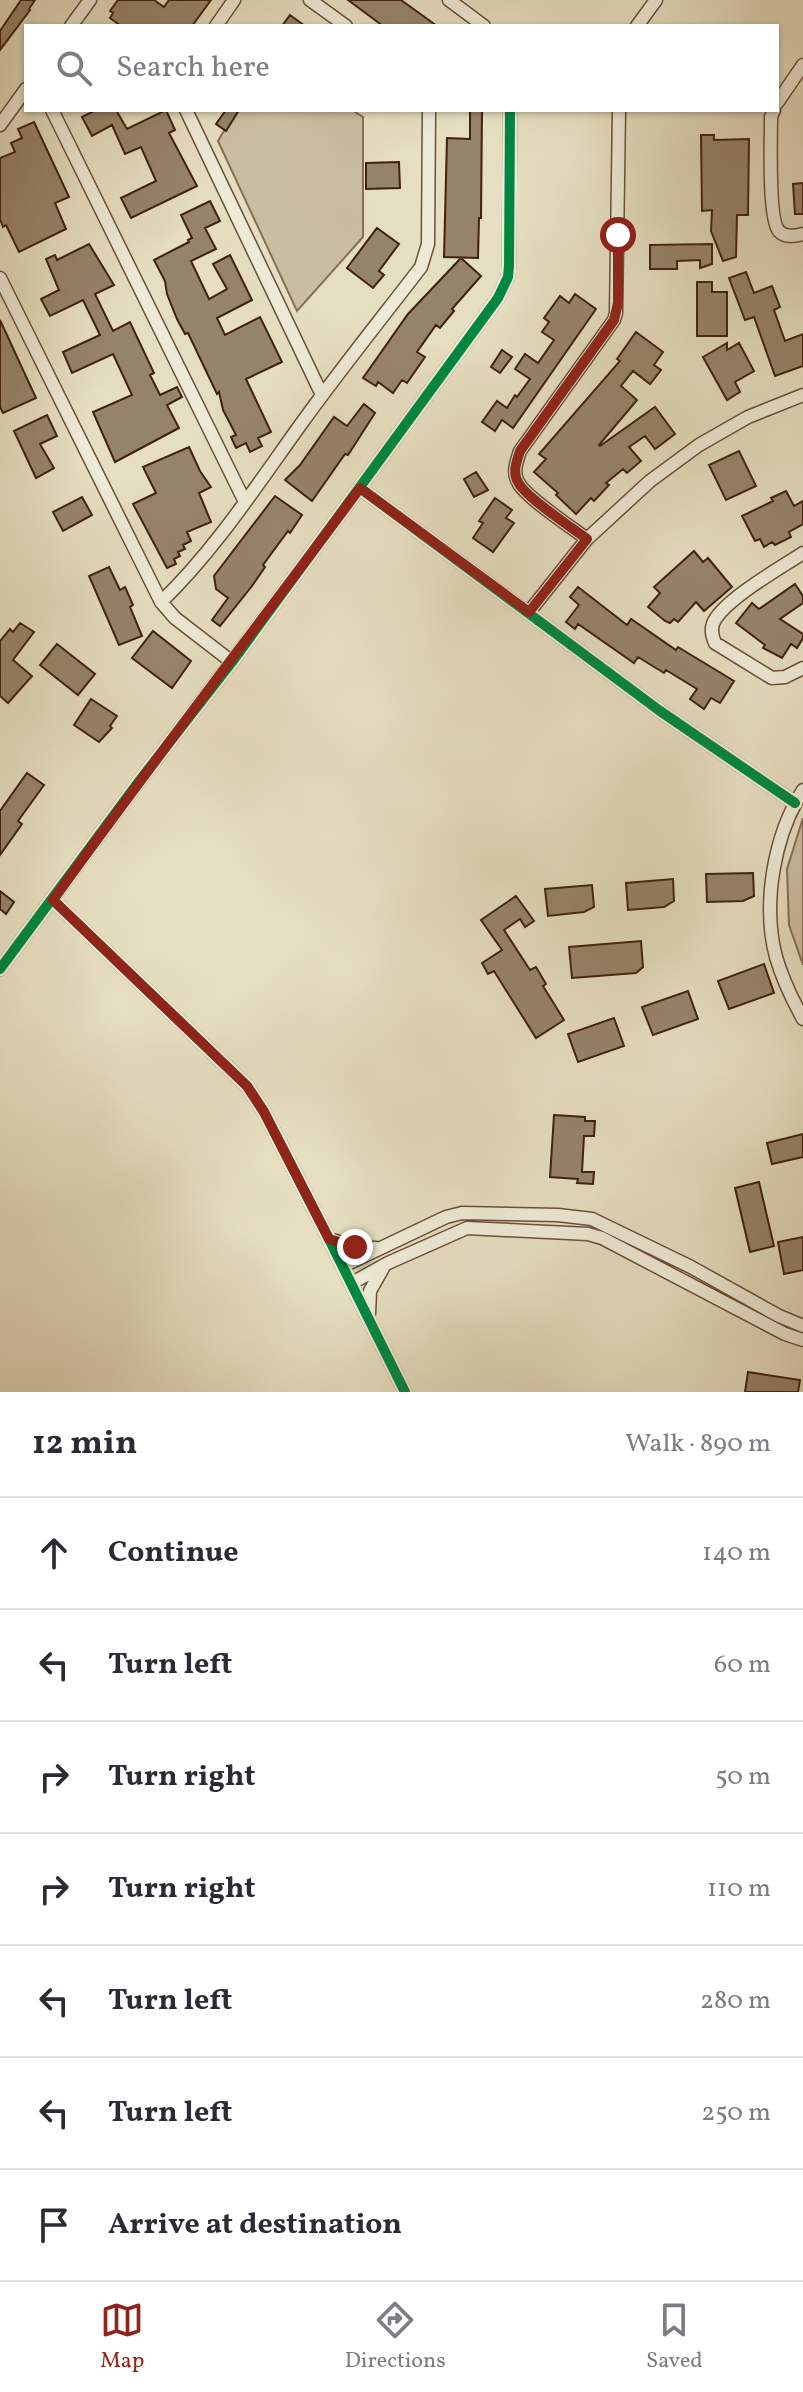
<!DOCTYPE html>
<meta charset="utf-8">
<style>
:root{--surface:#fff;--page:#f2f2f3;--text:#2b2b33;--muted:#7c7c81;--line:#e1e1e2;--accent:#8f2418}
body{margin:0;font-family:Vollkorn,serif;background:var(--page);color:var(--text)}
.stop{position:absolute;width:24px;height:24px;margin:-18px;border:6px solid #8f2418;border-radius:50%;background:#fff}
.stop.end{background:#8f2418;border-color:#fff;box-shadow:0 2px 8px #0008}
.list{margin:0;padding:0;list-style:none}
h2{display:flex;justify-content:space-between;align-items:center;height:104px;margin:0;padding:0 32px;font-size:34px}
h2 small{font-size:26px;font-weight:400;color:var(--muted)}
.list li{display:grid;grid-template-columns:52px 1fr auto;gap:24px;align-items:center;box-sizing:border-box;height:112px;padding:0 32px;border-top:2px solid var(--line)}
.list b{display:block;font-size:30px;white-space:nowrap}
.list em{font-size:26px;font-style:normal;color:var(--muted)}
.icon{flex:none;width:44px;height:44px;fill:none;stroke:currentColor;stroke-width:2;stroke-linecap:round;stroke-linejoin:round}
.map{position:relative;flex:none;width:803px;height:1392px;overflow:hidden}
.search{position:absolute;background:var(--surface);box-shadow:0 2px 6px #0004;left:24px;right:24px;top:24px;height:88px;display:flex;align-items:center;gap:20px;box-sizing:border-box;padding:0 28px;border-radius:0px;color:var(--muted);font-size:30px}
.sheet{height:888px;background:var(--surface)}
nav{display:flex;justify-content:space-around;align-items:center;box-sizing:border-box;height:112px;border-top:2px solid var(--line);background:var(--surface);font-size:22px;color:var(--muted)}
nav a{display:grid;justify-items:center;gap:4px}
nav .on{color:var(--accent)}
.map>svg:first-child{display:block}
</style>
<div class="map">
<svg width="803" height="1392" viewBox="0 0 803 1392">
<rect width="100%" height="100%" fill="#e6dec0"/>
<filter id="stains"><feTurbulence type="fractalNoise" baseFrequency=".0025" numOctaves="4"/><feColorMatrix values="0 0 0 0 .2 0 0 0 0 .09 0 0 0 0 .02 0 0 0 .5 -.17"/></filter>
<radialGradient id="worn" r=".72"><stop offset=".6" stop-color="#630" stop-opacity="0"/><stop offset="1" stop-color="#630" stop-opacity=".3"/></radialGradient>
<path fill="#cabea1" stroke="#847056" stroke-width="2" d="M236 110H352L363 117V237L297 311 218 141Z
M803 818V965L789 925 787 869Z"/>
<path fill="#96846a" stroke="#3f220c" stroke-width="2" d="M21 0H35L29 9 30 10 0 50V31Z
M118 0H154L164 7 169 0H211L192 26H121L110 18 113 13 110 11Z
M348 0H401L437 26H383Z
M290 15 305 26H282Z
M96 110H116L127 129 166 110 175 130 169 133 197 186 131 218 121 198 156 181 141 147 125 154 112 125 92 136 82 117Z
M226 110H239L226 131 216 124Z
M470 110H482L481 218H479L478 258 444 257 447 138 470 139Z
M34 122 69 197 55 203 66 229 19 252 6 225 3 227 0 219V158L15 152 11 143 22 138 18 129Z
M701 135H714V140L749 139 748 215H737L736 257 723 261 711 231 712 210 702 211Z
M399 162 400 188 366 189V163Z
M803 183V214H795L793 184Z
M210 201 220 221 205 228 216 249 191 261 209 299 227 289 213 264 230 255 252 300 217 318 225 335 260 317 282 362 246 379 271 432 258 438 262 446 250 452 246 443 236 448 231 437 236 435 223 410 219 392 217 394 188 333 185 334 177 319 167 294 165 281 154 260 189 242 188 240 192 238 181 215Z
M377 228 399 244 379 271 384 275 373 288 347 268Z
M89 244 114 285 95 294 113 331 130 322 154 373 150 375 160 395 177 387 182 397 167 405 179 428 115 462 93 412 132 395 113 354 72 373 63 352 100 335 83 300 50 316 41 299 59 290 46 259 55 255 57 260Z
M712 244V264L700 268V260L677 261V269H650V245Z
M461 258 481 276 452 309 454 311 440 328 436 325 417 352 425 357 407 383 402 380 393 393 378 382 376 386 363 378 408 314Z
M746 272 754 293 772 286 780 307 774 310 785 341 803 334V366L775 376 754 317 745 320 729 278Z
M697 282H712V292H727V336H697Z
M575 294 596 309 513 428 502 420 495 431 482 422 497 401 507 408 515 395 517 397 530 379 515 369 525 354 538 363 554 340 542 332 549 322 544 318 560 296 569 303Z
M0 320 36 398 3 413 0 407Z
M636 332 663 352 654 365 661 370 650 384 633 371 621 386 637 400 599 445 600 446 655 407 675 434 655 449 645 436 629 447 641 461 627 473 623 469 606 483 609 485 594 501 591 498 576 514 556 495 558 493 534 472 546 459 539 454 620 361 617 359Z
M727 343V350L739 343 754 371 735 382 740 392 727 400 703 357Z
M502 350 512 357 500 373 491 367Z
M364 404 375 413 348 455 345 454 312 501 285 480 300 465 334 417 347 426Z
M47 415 57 436 40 444 54 468 36 478 14 431Z
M189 447 200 471 211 487 199 493 211 522 187 532 191 541 183 545 185 549 178 552 180 556 174 559 176 564 167 568 133 504 156 493 143 467Z
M739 451 756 486 726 500 709 465Z
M476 472 488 490 474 497 464 479Z
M786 491 794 506 803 501V524L789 532 791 537 775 545 772 542 764 547 760 539 755 541 742 516 773 501 771 498Z
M275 496 302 515 290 533 288 531 263 565 265 567 252 586 220 626 212 620 228 598 216 589 214 576Z
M82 497 92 515 63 531 53 512Z
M495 498 512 510 506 518 514 523 493 552 473 538 483 523 479 521Z
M694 551 703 562 708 558 732 587 704 611 696 602 678 622 674 619 670 623 665 621 648 607 660 593 654 587Z
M109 567 120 590 125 587 133 605 130 607 142 636 119 645 89 576Z
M795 584 803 596V603L780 619 803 634V638L797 648 791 644 782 658 763 648 765 645 736 623 752 603 759 609Z
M578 587 627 625 631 619 676 650 678 647 734 681 720 703 711 698 704 709 690 699 697 689 666 670 664 673 638 657 634 663 578 624 575 629 566 622 579 605 570 597Z
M20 623 34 632 13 660 32 676 8 703 0 696V641L10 629 13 632Z
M153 631 191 661 172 688 132 658Z
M57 644 95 674 78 695 40 665Z
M91 699 117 716 110 726 112 728 99 742 74 725Z
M27 773 44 785 18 821 22 824 0 855V811Z
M753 873 754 896 743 901 707 902 706 874Z
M673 879 674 901 664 907 628 910 626 883Z
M592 885 594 907 584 912 548 916 545 889Z
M0 891 14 902 6 914 0 909Z
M516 896 534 921 525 927 520 919 504 930 530 970 536 967 546 984 543 986 564 1020 536 1038 494 971 488 974 482 963 502 950 481 920Z
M641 941 643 967 636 973 572 978 569 947Z
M764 964 774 993 729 1009 718 981Z
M688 991 698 1019 653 1035 642 1007Z
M614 1018 624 1046 578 1062 568 1034Z
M554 1115 585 1117V1121H595L594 1136H584L582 1172H594L593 1184 577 1183 578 1179 550 1177Z
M803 1134V1157L772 1164 767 1143Z
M759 1182 774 1246 750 1252 735 1188Z
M803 1237V1270L784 1274 778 1242Z
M748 1372 800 1380 798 1392H745Z"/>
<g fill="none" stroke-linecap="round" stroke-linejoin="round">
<g stroke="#695139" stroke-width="15">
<path id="street" d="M310 0 346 26
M449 0 484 26
M71 26 90 0
M216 26 234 0
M637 26 656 0
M777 103 803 65
M52 110 245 502
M186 110 322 395
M774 110 771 117C771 136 768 220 779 231 785 238 795 236 803 234
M0 125 26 89
M0 278 161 602 175 618 232 662
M360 488 660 711 795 803
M587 539C571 527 525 497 518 482 512 472 517 461 520 451L614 320 616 313 619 110
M803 553C780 568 731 596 716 618 710 626 711 634 715 643L772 678 785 677 803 668
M161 602C215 550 257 485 301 424 340 370 381 319 421 267L428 244 429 110
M529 612 587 539 650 481 699 445 748 417 803 395
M803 790C774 835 762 904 776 957 782 978 792 999 803 1019
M53 900 247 1086 264 1112 329 1239 405 1392
M0 969 140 780 232 662 498 298 508 277 509 266 510 110
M329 1239 355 1247 376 1248
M343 1266 446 1217 462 1213 558 1215 592 1219 691 1267 779 1316 803 1326
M352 1283 388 1263 467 1228 588 1234 602 1238 785 1334 803 1340
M369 1314 370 1291 383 1268"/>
</g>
<use href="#street" stroke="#efead6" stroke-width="12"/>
<g stroke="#efead6" stroke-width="15">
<path id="cycleway" d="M360 488 660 711 795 803
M53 900 247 1086 264 1112 329 1239 405 1392
M0 969 140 780 232 662 498 298 508 277 509 266 510 110"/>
</g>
<use href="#cycleway" stroke="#00873e" stroke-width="10"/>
</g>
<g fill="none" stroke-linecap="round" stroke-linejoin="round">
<path stroke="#8f2418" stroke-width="10" d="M355 1247 329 1239 264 1112 247 1086 53 900C153 761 258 626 360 488L529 612 587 539C571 527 525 497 518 482 512 472 517 461 520 451L614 320 618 303V235"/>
</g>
<rect width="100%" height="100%" filter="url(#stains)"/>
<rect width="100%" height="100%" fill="url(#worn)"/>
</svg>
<div class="stop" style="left:618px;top:235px"></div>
<div class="stop end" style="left:355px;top:1247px"></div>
<div class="search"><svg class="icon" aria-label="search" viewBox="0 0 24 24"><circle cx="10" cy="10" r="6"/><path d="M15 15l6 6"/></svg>Search here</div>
</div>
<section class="sheet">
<h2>12 min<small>Walk · 890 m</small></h2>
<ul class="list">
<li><svg class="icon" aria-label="ahead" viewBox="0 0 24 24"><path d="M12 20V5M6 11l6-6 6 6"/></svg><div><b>Continue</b></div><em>140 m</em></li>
<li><svg class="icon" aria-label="left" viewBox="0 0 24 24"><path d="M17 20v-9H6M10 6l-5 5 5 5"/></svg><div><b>Turn left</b></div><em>60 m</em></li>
<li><svg class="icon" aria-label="right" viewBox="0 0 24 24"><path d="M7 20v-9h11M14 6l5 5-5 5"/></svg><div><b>Turn right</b></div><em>50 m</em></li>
<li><svg class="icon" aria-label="right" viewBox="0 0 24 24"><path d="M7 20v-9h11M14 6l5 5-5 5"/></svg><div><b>Turn right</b></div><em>110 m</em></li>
<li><svg class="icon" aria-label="left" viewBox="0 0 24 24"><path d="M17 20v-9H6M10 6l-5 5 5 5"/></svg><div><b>Turn left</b></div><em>280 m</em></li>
<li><svg class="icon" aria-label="left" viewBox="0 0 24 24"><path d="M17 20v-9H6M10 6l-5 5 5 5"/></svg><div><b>Turn left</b></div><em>250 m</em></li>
<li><svg class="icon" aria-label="arrive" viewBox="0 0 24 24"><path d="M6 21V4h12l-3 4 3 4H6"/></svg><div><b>Arrive at destination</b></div></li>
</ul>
</section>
<nav>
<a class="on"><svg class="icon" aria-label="map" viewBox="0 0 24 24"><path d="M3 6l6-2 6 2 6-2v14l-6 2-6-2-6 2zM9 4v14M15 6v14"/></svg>Map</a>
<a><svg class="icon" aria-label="directions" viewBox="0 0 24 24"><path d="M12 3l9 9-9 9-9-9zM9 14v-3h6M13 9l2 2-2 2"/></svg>Directions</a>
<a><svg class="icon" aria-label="saved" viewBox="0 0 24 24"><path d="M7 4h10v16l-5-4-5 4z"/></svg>Saved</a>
</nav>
